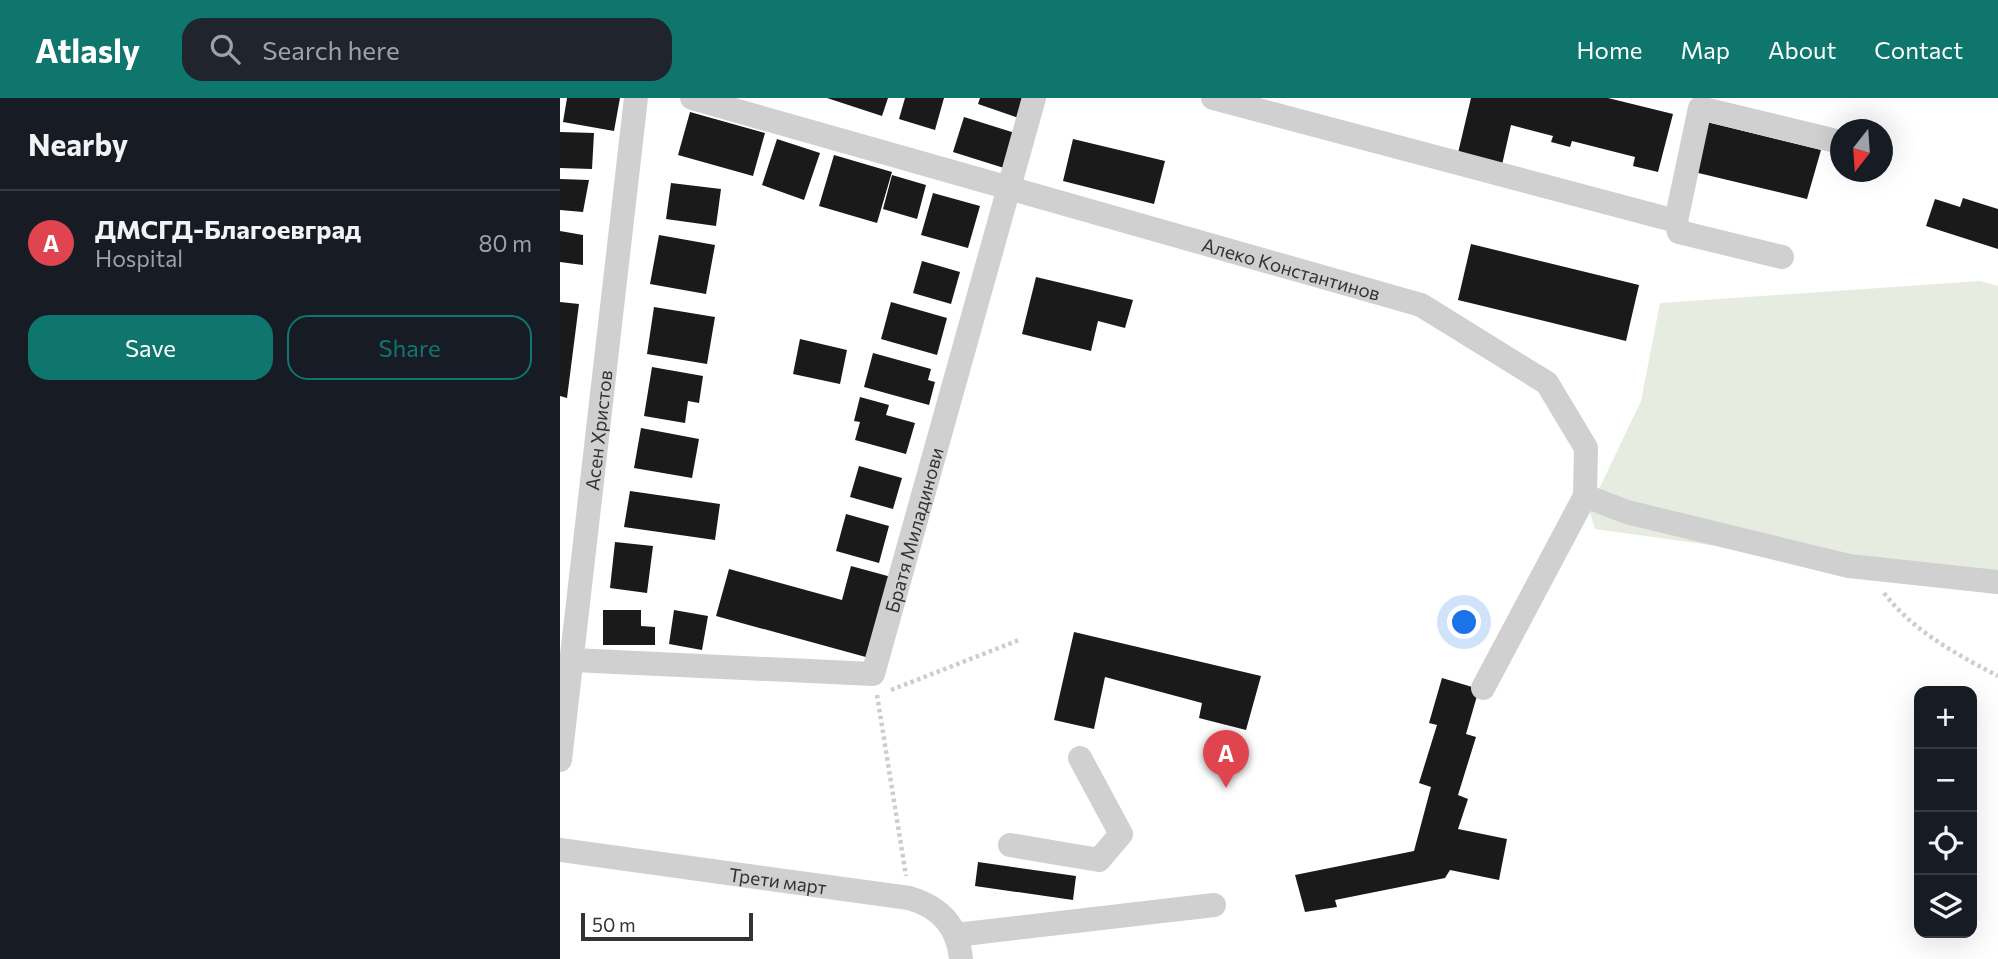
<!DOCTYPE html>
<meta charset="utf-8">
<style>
:root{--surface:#171b24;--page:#20242c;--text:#f1f3f6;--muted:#9ea1a6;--line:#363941;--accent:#0f766e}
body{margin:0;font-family:Commissioner,sans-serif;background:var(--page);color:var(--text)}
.controls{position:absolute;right:21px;bottom:21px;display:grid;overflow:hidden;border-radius:14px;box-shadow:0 7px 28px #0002}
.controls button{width:63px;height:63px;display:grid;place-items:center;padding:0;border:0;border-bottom:2px solid var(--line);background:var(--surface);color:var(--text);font:35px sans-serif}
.compass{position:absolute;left:1270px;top:21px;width:63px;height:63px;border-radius:50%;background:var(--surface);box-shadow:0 7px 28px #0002;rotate:197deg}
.scale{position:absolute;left:21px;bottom:18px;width:172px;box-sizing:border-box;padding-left:7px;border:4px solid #333;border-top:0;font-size:19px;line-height:24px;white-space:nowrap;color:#333;-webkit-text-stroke:5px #fff;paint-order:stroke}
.you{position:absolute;left:905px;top:525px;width:24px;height:24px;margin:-18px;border:5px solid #fff;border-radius:50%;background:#1a73e8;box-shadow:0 0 0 10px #1a73e833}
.badge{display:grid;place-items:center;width:46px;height:46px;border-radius:50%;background:var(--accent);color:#fff;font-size:23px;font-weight:700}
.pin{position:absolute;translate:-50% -58px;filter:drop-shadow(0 2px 4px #0008)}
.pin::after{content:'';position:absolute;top:37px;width:24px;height:21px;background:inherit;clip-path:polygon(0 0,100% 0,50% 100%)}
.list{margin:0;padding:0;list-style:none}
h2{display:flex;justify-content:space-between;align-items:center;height:91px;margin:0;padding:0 28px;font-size:30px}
h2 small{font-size:23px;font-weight:400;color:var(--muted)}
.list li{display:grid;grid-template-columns:46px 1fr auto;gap:21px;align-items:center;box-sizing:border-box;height:105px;padding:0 28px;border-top:2px solid var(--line)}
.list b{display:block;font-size:26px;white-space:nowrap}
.list p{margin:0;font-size:23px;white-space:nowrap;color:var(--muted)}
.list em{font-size:23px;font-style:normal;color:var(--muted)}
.actions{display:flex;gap:14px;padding:21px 28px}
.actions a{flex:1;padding:16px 0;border:2px solid var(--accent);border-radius:21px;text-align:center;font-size:24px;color:var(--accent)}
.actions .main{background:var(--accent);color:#fff}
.icon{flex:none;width:38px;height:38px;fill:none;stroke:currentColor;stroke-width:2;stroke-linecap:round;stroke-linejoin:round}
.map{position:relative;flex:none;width:1438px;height:861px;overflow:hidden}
header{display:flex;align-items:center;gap:42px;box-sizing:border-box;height:98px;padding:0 35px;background:var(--accent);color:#fff}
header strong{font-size:33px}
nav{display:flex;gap:38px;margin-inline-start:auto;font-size:24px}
.search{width:490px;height:63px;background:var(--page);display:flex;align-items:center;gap:18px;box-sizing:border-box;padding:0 24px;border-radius:21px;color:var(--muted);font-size:26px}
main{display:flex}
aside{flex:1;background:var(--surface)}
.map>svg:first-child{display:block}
</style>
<header>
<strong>Atlasly</strong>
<div class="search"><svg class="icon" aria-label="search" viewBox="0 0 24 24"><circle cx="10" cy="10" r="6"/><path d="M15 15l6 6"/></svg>Search here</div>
<nav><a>Home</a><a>Map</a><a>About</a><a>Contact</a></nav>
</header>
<main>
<aside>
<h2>Nearby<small></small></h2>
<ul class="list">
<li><span class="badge" style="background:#e0444e">A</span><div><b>ДМСГД-Благоевград</b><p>Hospital</p></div><em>80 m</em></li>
</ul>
<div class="actions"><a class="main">Save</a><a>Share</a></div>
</aside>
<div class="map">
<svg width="1438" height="861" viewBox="0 0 1438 861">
<rect width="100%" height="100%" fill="#fff"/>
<path fill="#e6ecdf" d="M1420 183 1438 188V496L1229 458 1035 431 1029 412 1081 303 1100 205Z"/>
<path fill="#1a1a1a" d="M7 0H60L54 33 3 24Z
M267 0H328L322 18Z
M345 0H384L375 32 339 21Z
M420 0H468L462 21 418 6Z
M911 0H1048L1113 16 1098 74 1073 68 1075 59 1012 43 1010 49 991 44 993 38 951 27 942 67 898 55Z
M130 14 205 35 193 78 118 57Z
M404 19 455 35 444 70 393 54Z
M1143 23 1261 52 1247 101 1130 73Z
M0 34 34 35 32 71 0 70Z
M217 41 260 55 244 102 202 87Z
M513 41 605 63 594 106 503 83Z
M274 57 332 74 317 125 259 108Z
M332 77 366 87 357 121 323 111Z
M0 81 29 82 23 114 0 112Z
M111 85 161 91 156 128 106 121Z
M373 95 420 108 408 150 361 137Z
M1403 100 1438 111V151L1366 128 1375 101 1400 109Z
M0 133 23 137V167L0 164Z
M99 137 155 147 146 196 90 186Z
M911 146 1079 187 1066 243 898 202Z
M362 163 400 174 391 206 353 195Z
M476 179 573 202 565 230 538 223 531 253 462 236Z
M0 204 19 206 7 300 0 298Z
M331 204 387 220 377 257 321 241Z
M94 209 155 219 147 266 87 256Z
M240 241 287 252 280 286 233 276Z
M313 255 371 271 368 282 375 284 369 307 304 289Z
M92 269 143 278 139 305 128 303 125 325 84 318Z
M300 299 329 307 326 317 355 325 346 356 295 342 300 324 294 323Z
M81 330 139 341 132 380 74 370Z
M299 368 342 380 333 411 290 399Z
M70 393 160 406 155 442 64 429Z
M286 416 329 428 319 465 276 453Z
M55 444 93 448 87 495 50 490Z
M291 468 335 480 313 561 156 518 169 471 282 502Z
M43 512H81V528L95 529V547H43Z
M114 512 148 518 142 552 109 546Z
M514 534 701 578 686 632 639 620 642 605 545 579 534 631 494 622Z
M882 580 919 591 906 636 916 639 898 697 908 701 898 731 947 741 939 782 890 772 885 780 775 802 777 809 745 814 735 777 854 753 871 689 859 685 877 627 869 625Z
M418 764 516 778 513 802 415 788Z"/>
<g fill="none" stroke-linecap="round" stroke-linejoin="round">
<path stroke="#cdcdcd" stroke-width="4.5" stroke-dasharray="3.5 3.5" stroke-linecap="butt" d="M1324 495C1353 533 1396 556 1438 578
M331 592 459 542
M317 597 346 778"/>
<g stroke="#d0d0d0" stroke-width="24">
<path id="s1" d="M132 0 861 207 987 285 1026 350 1025 398 923 590"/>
<path d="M653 0 1116 123 1119 134 1222 159"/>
<path d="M1116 123 1140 10 1272 42"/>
<path d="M1025 398 1067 414 1289 468 1438 484"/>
<path id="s2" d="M13 562 313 576 474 0"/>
<path id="s3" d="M0 662 76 0"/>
<path d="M450 747 539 762 561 736 520 660"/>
<path id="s4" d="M0 752 349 800C380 809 398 828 401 861"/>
<path d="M396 837 654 807"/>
</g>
</g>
<g text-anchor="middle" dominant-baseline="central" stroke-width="7" stroke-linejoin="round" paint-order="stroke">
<g font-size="19" fill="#333" stroke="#fff">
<text stroke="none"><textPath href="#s1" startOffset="623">Алеко Константинов</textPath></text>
<text stroke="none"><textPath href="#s3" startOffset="332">Асен Христов</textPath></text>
<text stroke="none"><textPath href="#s2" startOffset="450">Братя Миладинови</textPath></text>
<text stroke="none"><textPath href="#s4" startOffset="220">Трети март</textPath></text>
</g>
</g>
</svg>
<div class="controls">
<button>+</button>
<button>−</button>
<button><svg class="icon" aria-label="locate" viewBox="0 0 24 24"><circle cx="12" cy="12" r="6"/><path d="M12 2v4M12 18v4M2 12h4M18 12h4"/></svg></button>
<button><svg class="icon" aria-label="layers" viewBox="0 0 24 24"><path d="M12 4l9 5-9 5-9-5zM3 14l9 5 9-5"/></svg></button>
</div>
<svg class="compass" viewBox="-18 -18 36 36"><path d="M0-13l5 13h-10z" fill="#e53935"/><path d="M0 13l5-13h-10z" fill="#9ea1a6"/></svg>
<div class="scale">50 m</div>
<div class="you"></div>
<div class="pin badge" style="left:666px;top:690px;background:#e0444e">A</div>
</div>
</main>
